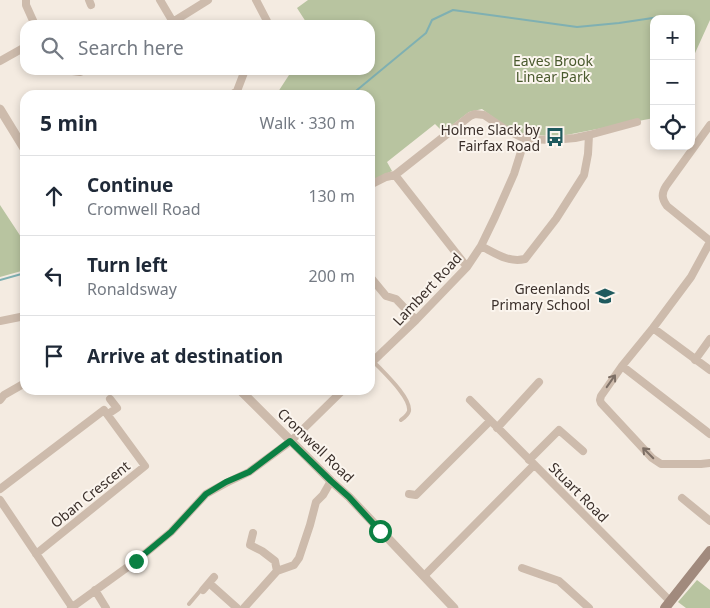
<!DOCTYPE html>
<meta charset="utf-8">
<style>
:root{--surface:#fff;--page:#f6f6f7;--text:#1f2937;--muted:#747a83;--line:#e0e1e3}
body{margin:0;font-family:"Noto Sans",sans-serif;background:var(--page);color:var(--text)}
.controls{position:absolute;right:15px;top:15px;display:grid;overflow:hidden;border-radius:10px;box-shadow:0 2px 8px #0003}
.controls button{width:45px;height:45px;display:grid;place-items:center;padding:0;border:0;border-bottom:1px solid var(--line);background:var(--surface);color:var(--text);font:25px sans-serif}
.stop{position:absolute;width:15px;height:15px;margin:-11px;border:4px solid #0b8043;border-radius:50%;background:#fff}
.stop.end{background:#0b8043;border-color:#fff;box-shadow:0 1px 5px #0008}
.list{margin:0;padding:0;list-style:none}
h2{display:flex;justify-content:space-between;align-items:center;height:65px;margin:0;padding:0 20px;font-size:21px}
h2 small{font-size:16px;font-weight:400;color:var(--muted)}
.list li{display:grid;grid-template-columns:32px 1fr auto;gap:15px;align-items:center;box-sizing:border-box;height:80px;padding:0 20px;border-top:1px solid var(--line)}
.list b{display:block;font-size:19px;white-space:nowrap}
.list p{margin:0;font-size:16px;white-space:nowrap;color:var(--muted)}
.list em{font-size:16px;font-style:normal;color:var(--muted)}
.icon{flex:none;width:28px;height:28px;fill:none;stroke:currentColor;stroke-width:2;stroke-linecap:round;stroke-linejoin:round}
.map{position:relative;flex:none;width:710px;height:608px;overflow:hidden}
.search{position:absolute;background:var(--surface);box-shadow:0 2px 8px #0003;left:20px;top:20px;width:355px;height:55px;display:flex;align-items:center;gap:12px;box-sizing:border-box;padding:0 18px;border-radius:15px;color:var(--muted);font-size:19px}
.panel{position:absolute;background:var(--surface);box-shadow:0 2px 8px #0003;left:20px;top:90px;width:355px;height:305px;border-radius:15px}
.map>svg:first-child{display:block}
</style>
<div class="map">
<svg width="710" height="608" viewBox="0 0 710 608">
<rect width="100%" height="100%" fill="#f4ebe1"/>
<path fill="#b8c4a0" d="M308 0H710V20L691 62V19H654V118L556 137 513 132 482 109 469 112 443 132 435 124 387 162 392 171 370 182V95H276L289 75 284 70H370V25H301L306 22 297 8Z
M0 205 25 243V270L0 277Z
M697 580 710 590V608H686L678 602Z"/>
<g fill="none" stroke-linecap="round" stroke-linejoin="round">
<path stroke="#7fb0b2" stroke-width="2" d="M351 95 426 33 432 20 453 10 577 27 619 23 666 16H679
M0 280 25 273"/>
<path stroke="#cdbbac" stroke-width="4" d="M373 361C382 371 411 397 409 411 408 415 405 417 401 420
M189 604 200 591 203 590"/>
<path stroke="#cdbbac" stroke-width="8" d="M26 0V5L35 25
M89 0 91 5
M160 0 173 22
M256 0 267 21
M168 25 208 0
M0 61 25 47
M65 70 80 72 85 70
M231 95 237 91 245 70
M710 125 666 186C661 194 662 199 667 206L710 241
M395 175 467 267
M370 185 386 177 395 175 470 116 475 114 484 115 505 129 525 139 553 140 575 138 589 135 637 122
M710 242 691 277 653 328 622 366 601 396 600 400 601 403 652 458 661 464H701L710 463
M481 246C495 253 508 263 525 259L556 219 584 175 588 154 589 135
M372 279 386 296 396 299 416 320
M0 321 25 316
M653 328 710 370
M695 360 710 339
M370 364 416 320 467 267 481 246 495 217 514 174 525 139
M622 366 710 434
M0 400 4 395 25 383
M470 400 670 601
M108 414 117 408 110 399
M497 428 539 382
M529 460 559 430 583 451
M0 489 104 410 145 466 36 554
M409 494 416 495 490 421
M682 498 710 521
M0 500 72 607
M253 533 250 545 262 551 275 561 277 571
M522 568 559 581 589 608
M424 576 534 465
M209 583 237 608
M95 590 106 608
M203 590 214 577
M71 608 136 561 171 532 206 494 226 483 249 472 291 441 343 390
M244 608 277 571 294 565 299 558 310 525 316 502 323 495 331 481"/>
<path stroke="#cdbbac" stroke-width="9" d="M0 109 25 150
M240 390 331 481 349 497 454 608"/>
<path stroke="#a18a7d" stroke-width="10" d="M665 608 710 551"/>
</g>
<defs><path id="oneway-shaft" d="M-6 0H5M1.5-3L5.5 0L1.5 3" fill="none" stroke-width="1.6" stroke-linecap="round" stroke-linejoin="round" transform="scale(1.25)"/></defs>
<g stroke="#7d6f65">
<use href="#oneway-shaft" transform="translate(611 381) rotate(-55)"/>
<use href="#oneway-shaft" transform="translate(648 453) rotate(-135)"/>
</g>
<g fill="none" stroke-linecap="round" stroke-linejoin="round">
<path stroke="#0b8043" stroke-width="6" d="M136 561 171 532 206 494 226 482 249 472 290 441 331 481 349 497 380 531"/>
</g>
<defs>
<g id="bus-bare" transform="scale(1.5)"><path d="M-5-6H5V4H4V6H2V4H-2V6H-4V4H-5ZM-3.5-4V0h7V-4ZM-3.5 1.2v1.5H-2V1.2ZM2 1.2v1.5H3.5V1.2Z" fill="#1f5a5e" stroke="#fbf5ee" stroke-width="2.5" paint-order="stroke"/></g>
<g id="school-bare" transform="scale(1.5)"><path d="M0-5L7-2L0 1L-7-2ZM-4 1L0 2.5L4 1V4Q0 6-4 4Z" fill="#1f5a5e" stroke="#fbf5ee" stroke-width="2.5" paint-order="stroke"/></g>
</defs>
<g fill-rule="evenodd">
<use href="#bus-bare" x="555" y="137"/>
<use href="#school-bare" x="605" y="296"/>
</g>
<g text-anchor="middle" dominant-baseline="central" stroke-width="4" stroke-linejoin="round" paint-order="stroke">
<g font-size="14" fill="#4a5a2e" stroke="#fbf5ee">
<text x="553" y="60">Eaves Brook<tspan x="553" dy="16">Linear Park</tspan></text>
</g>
<g font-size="14" fill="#3b302b" stroke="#fbf5ee" text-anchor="end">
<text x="540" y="129">Holme Slack by<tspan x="540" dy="16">Fairfax Road</tspan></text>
<text x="590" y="288">Greenlands<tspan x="590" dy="16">Primary School</tspan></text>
</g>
<g font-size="14" fill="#3b302b" stroke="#fbf5ee">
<text transform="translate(427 289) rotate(-47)">Lambert Road</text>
<text transform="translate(316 445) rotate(44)">Cromwell Road</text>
<text transform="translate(579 492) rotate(45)">Stuart Road</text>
<text transform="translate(90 494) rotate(-39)">Oban Crescent</text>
</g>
</g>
</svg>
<div class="controls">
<button>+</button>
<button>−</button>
<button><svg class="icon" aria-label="locate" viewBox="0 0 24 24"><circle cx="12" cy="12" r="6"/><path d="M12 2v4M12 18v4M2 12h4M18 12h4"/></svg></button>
</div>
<div class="stop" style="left:380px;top:531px"></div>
<div class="stop end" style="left:136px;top:561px"></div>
<div class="search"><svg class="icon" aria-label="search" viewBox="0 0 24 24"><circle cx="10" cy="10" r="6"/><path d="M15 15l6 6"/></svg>Search here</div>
<section class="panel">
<h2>5 min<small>Walk · 330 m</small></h2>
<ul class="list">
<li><svg class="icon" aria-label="ahead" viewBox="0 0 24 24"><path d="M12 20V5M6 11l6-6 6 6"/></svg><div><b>Continue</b><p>Cromwell Road</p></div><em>130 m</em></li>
<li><svg class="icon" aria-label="left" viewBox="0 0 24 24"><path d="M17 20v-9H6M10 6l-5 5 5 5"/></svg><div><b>Turn left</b><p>Ronaldsway</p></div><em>200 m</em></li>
<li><svg class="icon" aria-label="arrive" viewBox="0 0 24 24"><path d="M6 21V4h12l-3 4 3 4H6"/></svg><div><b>Arrive at destination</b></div></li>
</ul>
</section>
</div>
